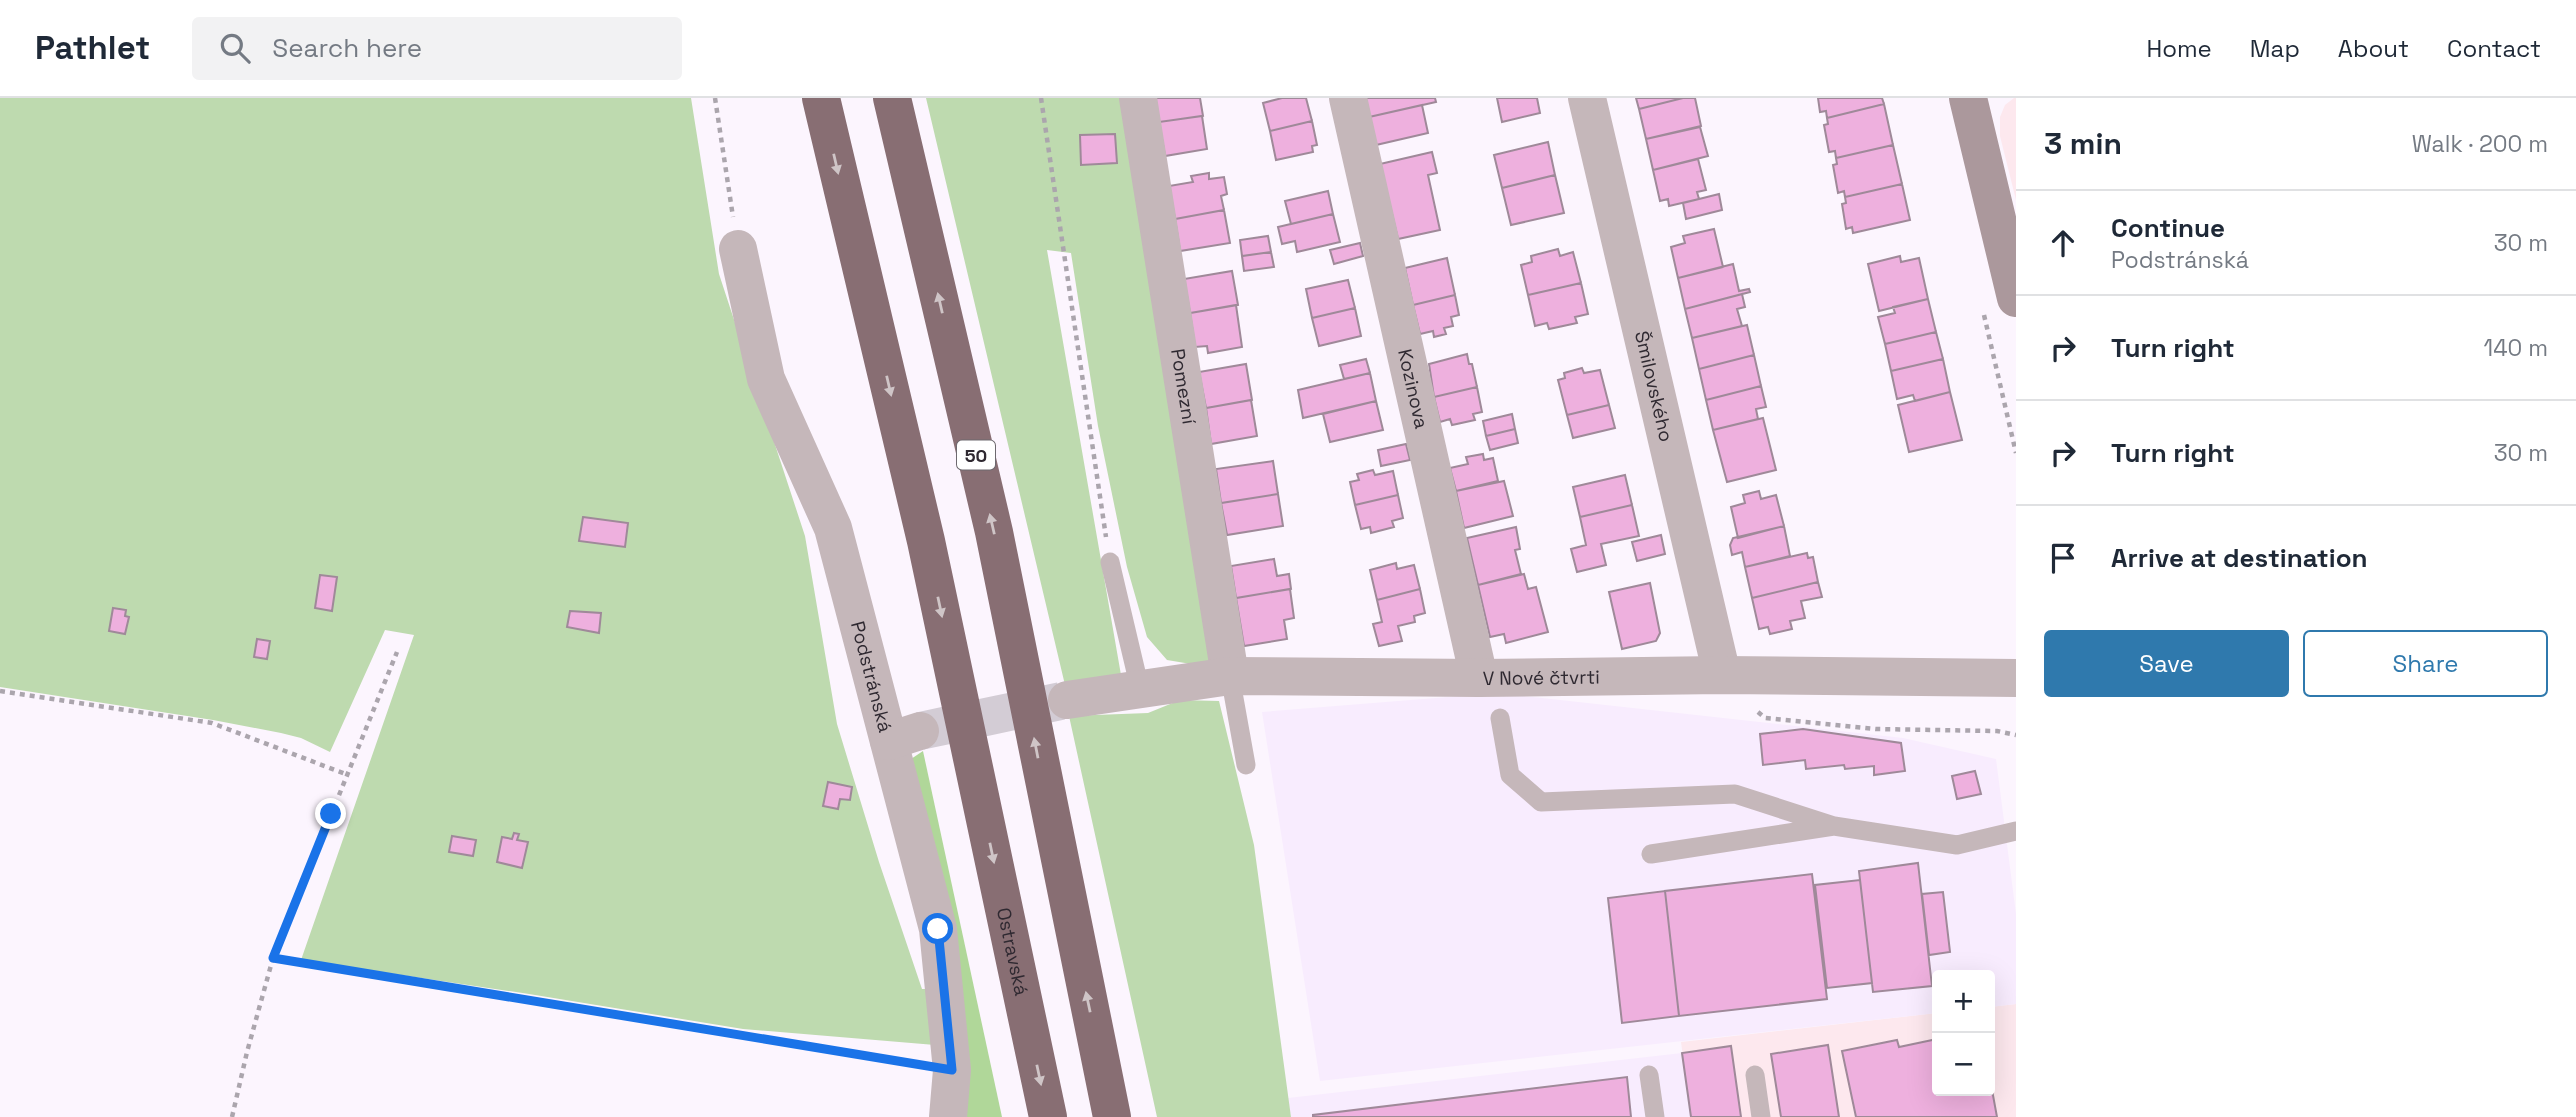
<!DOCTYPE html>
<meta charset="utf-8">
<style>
:root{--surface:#fff;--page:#f2f2f3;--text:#1f2937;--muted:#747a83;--line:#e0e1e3;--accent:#2f79ad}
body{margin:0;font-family:"Space Grotesk",sans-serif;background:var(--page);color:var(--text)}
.controls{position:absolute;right:21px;bottom:21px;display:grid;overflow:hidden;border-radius:7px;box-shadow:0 7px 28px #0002}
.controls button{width:63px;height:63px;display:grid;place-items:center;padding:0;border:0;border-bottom:2px solid var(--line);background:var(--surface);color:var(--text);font:35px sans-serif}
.stop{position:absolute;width:21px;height:21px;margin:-16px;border:5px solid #1a73e8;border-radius:50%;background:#fff}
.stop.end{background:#1a73e8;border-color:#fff;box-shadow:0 2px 7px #0008}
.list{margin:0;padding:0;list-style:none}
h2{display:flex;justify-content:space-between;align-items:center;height:91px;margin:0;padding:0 28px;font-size:30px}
h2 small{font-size:23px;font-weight:400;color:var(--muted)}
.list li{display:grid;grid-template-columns:46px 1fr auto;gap:21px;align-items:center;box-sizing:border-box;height:105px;padding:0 28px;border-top:2px solid var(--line)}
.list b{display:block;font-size:26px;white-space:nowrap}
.list p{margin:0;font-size:23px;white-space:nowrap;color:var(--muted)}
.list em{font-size:23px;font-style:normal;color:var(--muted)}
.actions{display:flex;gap:14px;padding:21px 28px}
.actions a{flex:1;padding:16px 0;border:2px solid var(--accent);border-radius:7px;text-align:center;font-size:24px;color:var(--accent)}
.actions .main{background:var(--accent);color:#fff}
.icon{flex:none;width:38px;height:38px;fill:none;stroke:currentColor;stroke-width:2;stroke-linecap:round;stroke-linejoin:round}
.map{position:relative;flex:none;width:2016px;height:1019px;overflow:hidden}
header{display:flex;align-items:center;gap:42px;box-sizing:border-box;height:98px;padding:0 35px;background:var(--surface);border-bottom:2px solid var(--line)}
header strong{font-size:33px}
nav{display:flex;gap:38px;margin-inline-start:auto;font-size:24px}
.search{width:490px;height:63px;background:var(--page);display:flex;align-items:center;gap:18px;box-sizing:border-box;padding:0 24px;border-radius:7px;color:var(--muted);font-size:26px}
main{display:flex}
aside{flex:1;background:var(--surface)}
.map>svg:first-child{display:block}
</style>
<header>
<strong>Pathlet</strong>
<div class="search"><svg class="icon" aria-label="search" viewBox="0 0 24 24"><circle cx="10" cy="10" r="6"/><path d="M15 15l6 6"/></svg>Search here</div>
<nav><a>Home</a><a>Map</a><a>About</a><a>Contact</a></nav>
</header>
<main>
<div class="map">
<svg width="2016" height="1019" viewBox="0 0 2016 1019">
<rect width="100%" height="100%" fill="#fcf5fe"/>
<path fill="#fde8ee" d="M2014 0H2016V102L2000 38V19L2005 7Z
M2016 906V1019H1691L1681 944 1937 915V993H1990V909Z"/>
<path fill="#f8ecfe" d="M1498 595 1903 640 1996 661 2016 816V906L1990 909V877H1937V915L1320 983 1262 614Z
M1682 955 1691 1019H1291L1288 1000Z"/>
<path fill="#bedaaf" d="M0 0H691L719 176 805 438 837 626 879 764 922 891H931L935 947 743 931 529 896 301 862 414 537 385 532 330 654 301 640 281 635 213 622 0 589Z
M926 0H1129L1215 570 1167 562 1147 539 1127 469 1098 328 1071 155 1047 152 1121 577 1065 587Z
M1180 602 1219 603 1254 747 1291 1019H1157L1069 618 1148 615Z"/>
<path fill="#b0d799" d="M923 653 1002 1019H957L911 661Z"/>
<path fill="#eeb0de" stroke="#9f8999" stroke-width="2" d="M1155 0H1200L1203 18 1159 24Z
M1282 0H1306L1312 23 1270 33 1263 5Z
M1365 0H1435L1436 4 1369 19Z
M1497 0H1537L1540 15 1502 24Z
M1636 0H1683L1639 11Z
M1683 0H1695L1701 28 1646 41 1639 11Z
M1818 0H1882L1884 6 1827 20 1826 13 1820 14Z
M1884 6 1893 47 1836 60 1835 53 1829 54 1824 27 1828 26 1827 20Z
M1422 7 1428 35 1376 47 1369 19Z
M1202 18 1207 51 1165 58 1159 24Z
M1312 23 1317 47 1312 48 1313 54 1276 62 1270 33Z
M1700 29 1708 58 1653 72 1646 41Z
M1115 36 1117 65 1081 67 1080 37Z
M1548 44 1555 77 1502 90 1494 57Z
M1893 47 1902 86 1845 99 1844 93 1838 95 1833 67 1837 66 1836 60Z
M1432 54 1437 75 1428 77 1440 132 1398 141 1380 66Z
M1698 61 1706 92 1697 94 1699 101 1669 108 1668 101 1660 103 1653 72Z
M1209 75V81L1224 79 1227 96 1221 98 1224 112 1175 121 1169 88 1193 84 1191 78Z
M1555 77 1564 115 1511 127 1502 90Z
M1902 86 1910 122 1853 135 1852 129 1846 131 1842 106 1846 105 1845 99Z
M1328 93 1333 116 1291 126 1285 103Z
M1719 96 1722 112 1686 121 1683 105Z
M1224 112 1230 145 1180 153 1175 121Z
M1333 116 1340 144 1297 154 1295 143 1282 146 1278 129Z
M1714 131 1723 169 1678 180 1671 149 1685 145 1683 138Z
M1268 138 1271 154 1242 158 1240 142Z
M1360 145 1363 158 1334 166 1330 152Z
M1558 151 1560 158 1573 154 1581 185 1528 197 1521 167 1532 164 1531 158Z
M1271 154 1274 169 1244 173 1242 158Z
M1900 158 1901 164 1919 160 1928 201 1879 213 1868 166Z
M1447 160 1455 197 1413 207 1405 170Z
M1733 166 1739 193 1749 191 1750 194 1685 211 1678 180Z
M1232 173 1238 207 1190 215 1184 181Z
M1348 182 1355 210 1312 220 1306 191Z
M1581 185 1588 216 1575 219 1577 225 1549 231 1547 225 1535 228 1528 197Z
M1742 196 1745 209 1737 211 1742 228 1692 240 1685 211Z
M1455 197 1459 217 1451 219 1453 228 1444 230 1446 236 1434 239 1433 233 1420 236 1413 207Z
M1928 201 1936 234 1885 246 1878 219 1895 215 1893 209Z
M1236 207 1242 249 1208 255 1207 248 1195 249 1190 215Z
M1355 210 1361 238 1319 248 1312 220Z
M1747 227 1754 257 1699 271 1692 240Z
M1936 234 1943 261 1891 273 1885 246Z
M1467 256 1469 266H1472L1477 289 1434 299 1429 266Z
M1754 257 1761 288 1706 302 1699 271Z
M1366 261 1370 275 1344 281 1340 267Z
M1943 261 1950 294 1915 303 1913 297 1897 301 1891 273Z
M1246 266 1252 302 1206 310 1199 274Z
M1582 270 1584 275 1600 272 1609 307 1567 317 1558 282 1565 280 1564 275Z
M1370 275 1376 303 1303 320 1298 292Z
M1761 288 1766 309 1756 311 1758 321 1713 332 1706 302Z
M1477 289 1482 314 1473 316 1475 322 1452 327 1450 321 1440 324 1434 299Z
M1950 294 1962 342 1909 354 1898 307Z
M1251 302 1257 338 1211 346 1206 310Z
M1376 303 1383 332 1330 344 1323 316Z
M1609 307 1615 330 1573 340 1567 317Z
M1512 316 1515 331 1486 338 1483 323Z
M1763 320 1776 372 1727 384 1713 332Z
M1515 331 1518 345 1490 352 1486 338Z
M1406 346 1410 362 1381 368 1378 352Z
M1483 356 1484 362 1493 360 1498 383 1456 393 1450 370 1468 366 1466 359Z
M1273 363 1278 396 1221 405 1216 371Z
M1373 372 1375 377 1393 373 1398 397 1355 407 1350 384 1359 382 1357 376Z
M1625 377 1632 407 1580 419 1573 389Z
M1504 383 1513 418 1464 430 1456 393Z
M1759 393 1761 401 1776 397 1784 428 1738 440 1731 409 1745 405 1743 397Z
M1278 396 1283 428 1227 437 1221 405Z
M1398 397 1403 420 1392 423 1394 429 1371 435 1370 429 1361 431 1355 407Z
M1632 407 1639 438 1601 446 1606 467 1577 474 1571 451 1586 447 1580 419Z
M583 419 628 425 625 449 579 443Z
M1784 428 1790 458 1745 469 1742 454 1732 457 1730 447 1733 440Z
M1516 429 1520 451 1515 452 1521 476 1478 487 1467 440Z
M1661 437 1665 456 1637 463 1632 444Z
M1807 455 1808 460 1813 459 1818 484 1752 500 1745 469Z
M1274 461 1277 478 1289 476 1291 491 1236 500 1231 468Z
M1396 465 1397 471 1414 467 1420 491 1377 502 1370 472Z
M1524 476 1528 491 1536 489 1548 534 1506 545 1504 536 1490 539 1478 487Z
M320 477 337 479 332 513 315 510Z
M1818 484 1822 499 1801 503 1805 520 1790 523 1792 531 1770 536 1768 529 1759 531 1752 500Z
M1650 485 1660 535 1656 543 1622 551 1609 494Z
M1290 491 1294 520 1284 522 1287 541 1244 548 1236 500Z
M1420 491 1425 515 1414 518 1415 524 1398 528 1402 543 1379 548 1373 526 1382 524 1377 502Z
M113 510 126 512 125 518 129 519 125 536 109 533Z
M570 513 601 515 599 535 567 529Z
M257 541 270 543 267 561 254 559Z
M1803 631 1901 645 1905 673 1874 677V668L1845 671 1844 667 1806 671 1805 662 1763 667 1760 636Z
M1975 673 1981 696 1957 701 1952 678Z
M828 684 852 689 850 702 840 701 838 711 823 708Z
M514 735 519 736 517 742 528 744 522 770 497 764 502 739 512 741Z
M452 738 476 742 473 758 449 754Z
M1918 765 1932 888 1873 894 1859 773Z
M1812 776 1827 901 1679 918 1665 793Z
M1860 782 1872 885 1827 890 1815 787Z
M1665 793 1679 918 1622 925 1608 800Z
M1943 794 1950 854 1929 857 1922 796Z
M1937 941V993H1990V981L1997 1019H1856L1842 953 1897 942 1899 949Z
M1828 947 1839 1019H1781L1771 956Z
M1731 948 1741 1019H1691L1682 955Z
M1627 979 1631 1019H1313V1017Z"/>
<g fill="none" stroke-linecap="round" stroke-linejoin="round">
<path stroke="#d3ccd5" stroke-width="38" stroke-dasharray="38 19" stroke-linecap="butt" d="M920 633 1061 603"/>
<path stroke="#aba5ad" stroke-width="4.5" stroke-dasharray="5 5" stroke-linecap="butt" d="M715 0 733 119
M1041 0 1106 439
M1984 217 2016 355
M0 593 212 625 348 677
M1758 614 1765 620 1876 631 1997 633 2016 637
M273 860 918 967
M232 1019 247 954 273 860 397 554"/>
<path stroke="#c5b7ba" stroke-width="19" d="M1110 464 1140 591
M1230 578 1246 667
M1500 620 1510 677 1541 704 1735 696 1834 728
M1651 756 1834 728 1957 747 2016 733
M1649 977 1655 1019
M1755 977 1761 1019"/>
<g stroke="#c5b7ba" stroke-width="38">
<path id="s1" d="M1138 0 1230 578"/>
<path id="s2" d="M1348 0 1479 580"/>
<path id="s3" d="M1587 0 1722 577"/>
<path id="s4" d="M738 151 766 281 833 430 938 831 952 972 948 1019"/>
<path id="s5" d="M1067 602 1230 578 1479 580 1722 577 2016 580"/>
<path d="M889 643 920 633"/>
</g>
<path stroke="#ab989c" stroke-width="38" d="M1968 0 2016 200"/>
<g stroke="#886e73" stroke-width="38">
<path id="s6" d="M821 0 926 443 1048 1019"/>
<path d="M892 0 994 434 1112 1019"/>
</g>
</g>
<defs><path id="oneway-solid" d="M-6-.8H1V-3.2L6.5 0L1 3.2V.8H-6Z" transform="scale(1.75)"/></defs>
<g fill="#cfc5c7">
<use href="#oneway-solid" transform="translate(836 66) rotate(77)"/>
<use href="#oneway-solid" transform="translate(940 205) rotate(-103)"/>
<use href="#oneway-solid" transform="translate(889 288) rotate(77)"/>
<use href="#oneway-solid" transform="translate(992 426) rotate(-103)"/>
<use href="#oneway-solid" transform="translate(940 509) rotate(78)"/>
<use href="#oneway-solid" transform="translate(1036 650) rotate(-101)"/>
<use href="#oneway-solid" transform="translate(992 755) rotate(78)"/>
<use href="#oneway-solid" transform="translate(1088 904) rotate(-102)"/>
<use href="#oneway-solid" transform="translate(1039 977) rotate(78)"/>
</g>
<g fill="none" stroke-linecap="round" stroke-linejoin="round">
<path stroke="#1a73e8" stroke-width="9" d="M331 716 273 860 952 972 938 831"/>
</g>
<g text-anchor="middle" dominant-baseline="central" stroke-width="5" stroke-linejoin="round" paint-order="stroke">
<rect fill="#fff" stroke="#6d696f" stroke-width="2" x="957" y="342.5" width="38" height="29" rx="5"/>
<g font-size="18" font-weight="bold" fill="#2f2931">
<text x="976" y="357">50</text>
</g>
<g font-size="19" fill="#2f2931" stroke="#fff">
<text stroke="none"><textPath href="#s3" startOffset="296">Šmilovského</textPath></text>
<text stroke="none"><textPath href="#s1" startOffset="292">Pomezní</textPath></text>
<text stroke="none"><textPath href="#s2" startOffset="298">Kozinova</textPath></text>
<text stroke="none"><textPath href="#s4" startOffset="450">Podstránská</textPath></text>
<text stroke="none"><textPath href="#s5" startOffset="476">V Nové čtvrti</textPath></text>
<text stroke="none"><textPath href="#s6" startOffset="875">Ostravská</textPath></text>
</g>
</g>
</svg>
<div class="controls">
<button>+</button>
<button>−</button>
</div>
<div class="stop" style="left:938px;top:831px"></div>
<div class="stop end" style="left:331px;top:716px"></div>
</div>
<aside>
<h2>3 min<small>Walk · 200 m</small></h2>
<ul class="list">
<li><svg class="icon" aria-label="ahead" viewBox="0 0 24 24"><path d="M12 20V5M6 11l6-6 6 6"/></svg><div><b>Continue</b><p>Podstránská</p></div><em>30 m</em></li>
<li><svg class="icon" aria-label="right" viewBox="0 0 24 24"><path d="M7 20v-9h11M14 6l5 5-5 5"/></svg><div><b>Turn right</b></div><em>140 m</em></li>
<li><svg class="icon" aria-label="right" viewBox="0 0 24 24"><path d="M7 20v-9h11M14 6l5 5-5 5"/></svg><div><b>Turn right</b></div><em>30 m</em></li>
<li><svg class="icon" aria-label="arrive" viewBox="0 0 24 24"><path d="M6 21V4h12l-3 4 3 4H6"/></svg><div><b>Arrive at destination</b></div></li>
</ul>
<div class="actions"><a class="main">Save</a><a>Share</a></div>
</aside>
</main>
